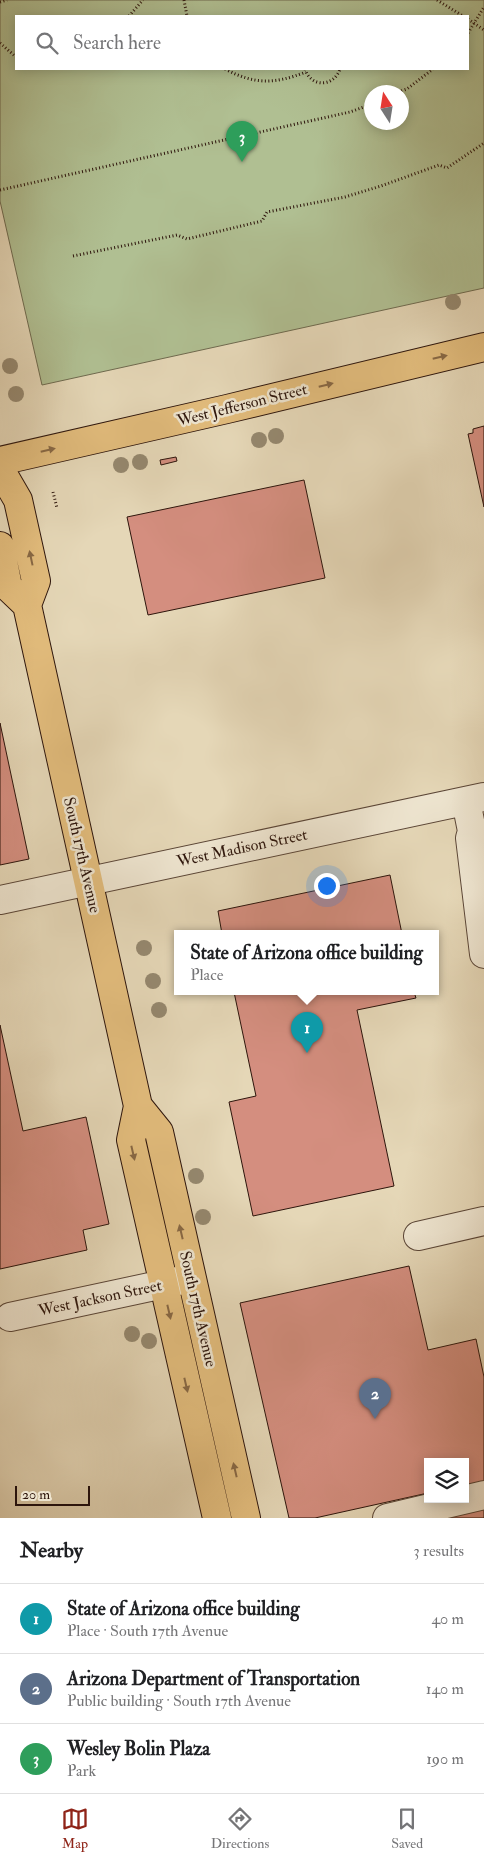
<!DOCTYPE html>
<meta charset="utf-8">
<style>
:root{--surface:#fff;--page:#f2f2f2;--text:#202124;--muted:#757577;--line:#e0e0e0;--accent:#8f2418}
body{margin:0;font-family:"IM FELL Double Pica",serif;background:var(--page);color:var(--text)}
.controls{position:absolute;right:15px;bottom:15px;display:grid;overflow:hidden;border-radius:0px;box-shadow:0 2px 12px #0003}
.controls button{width:45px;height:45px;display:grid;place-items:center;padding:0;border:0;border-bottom:1px solid var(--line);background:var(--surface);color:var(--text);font:25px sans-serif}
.compass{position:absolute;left:364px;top:85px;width:45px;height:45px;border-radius:50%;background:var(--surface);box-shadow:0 2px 12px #0003;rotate:348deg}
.scale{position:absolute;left:15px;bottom:12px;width:75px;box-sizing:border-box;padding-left:5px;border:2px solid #2d150c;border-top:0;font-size:14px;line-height:18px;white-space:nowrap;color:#2d150c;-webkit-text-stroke:4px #eee5d0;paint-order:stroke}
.you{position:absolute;left:326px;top:885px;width:18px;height:18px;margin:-12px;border:4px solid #fff;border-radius:50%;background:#1a73e8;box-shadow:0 0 0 8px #1a73e833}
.badge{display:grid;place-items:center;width:32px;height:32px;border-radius:50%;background:var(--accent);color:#fff;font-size:16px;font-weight:700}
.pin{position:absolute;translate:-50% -41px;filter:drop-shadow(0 1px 2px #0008)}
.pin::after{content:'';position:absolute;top:26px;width:18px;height:15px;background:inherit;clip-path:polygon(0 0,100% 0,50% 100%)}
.popup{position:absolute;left:174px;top:930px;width:265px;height:65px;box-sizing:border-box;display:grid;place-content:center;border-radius:0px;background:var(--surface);filter:drop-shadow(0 1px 4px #0005);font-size:16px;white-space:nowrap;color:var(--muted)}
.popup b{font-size:19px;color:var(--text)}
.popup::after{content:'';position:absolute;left:50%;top:100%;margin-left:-10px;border:10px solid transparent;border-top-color:var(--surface)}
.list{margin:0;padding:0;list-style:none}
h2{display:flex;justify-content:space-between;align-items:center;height:65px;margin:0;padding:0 20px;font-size:21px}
h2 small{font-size:16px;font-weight:400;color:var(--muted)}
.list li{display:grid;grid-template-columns:32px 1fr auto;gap:15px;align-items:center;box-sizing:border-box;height:70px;padding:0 20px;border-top:1px solid var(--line)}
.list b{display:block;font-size:19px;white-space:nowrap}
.list p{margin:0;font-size:16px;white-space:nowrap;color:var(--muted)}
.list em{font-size:16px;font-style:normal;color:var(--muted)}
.icon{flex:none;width:28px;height:28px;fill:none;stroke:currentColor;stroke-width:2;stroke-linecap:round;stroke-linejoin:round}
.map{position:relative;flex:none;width:484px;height:1518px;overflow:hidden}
.search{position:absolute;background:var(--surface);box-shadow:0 2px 12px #0003;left:15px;right:15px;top:15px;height:55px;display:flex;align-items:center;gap:12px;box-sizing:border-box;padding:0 18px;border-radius:0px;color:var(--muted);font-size:19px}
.sheet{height:275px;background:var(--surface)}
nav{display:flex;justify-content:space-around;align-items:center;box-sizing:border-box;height:70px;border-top:1px solid var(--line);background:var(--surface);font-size:14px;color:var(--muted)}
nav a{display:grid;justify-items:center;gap:2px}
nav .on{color:var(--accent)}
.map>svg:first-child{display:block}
</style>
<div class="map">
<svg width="484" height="1518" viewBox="0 0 484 1518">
<rect width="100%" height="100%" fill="#e5d7b7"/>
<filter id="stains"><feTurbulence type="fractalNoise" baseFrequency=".004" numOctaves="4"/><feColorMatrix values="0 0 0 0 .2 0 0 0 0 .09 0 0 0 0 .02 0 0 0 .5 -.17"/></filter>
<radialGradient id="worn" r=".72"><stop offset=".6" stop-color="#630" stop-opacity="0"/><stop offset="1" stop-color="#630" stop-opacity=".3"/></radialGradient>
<path fill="#b0bf92" stroke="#6e6a4f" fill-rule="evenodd" d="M0 0H484V288L42 385 0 201ZM16 16H468V69H16ZM372 92H402V122H372Z"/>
<path fill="#d48e7f" stroke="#2d150c" d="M484 426V507L468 434 473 433V429Z
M176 457 177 461 161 465 160 460Z
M304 480 325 578 148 615 127 517Z
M0 723 29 859 0 865Z
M390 875 402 934H222L218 911Z
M234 992H414L416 998 357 1010 394 1186 253 1216 229 1102 256 1096Z
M0 1025 23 1131 86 1117 109 1224 83 1230 87 1250 0 1269Z
M409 1266 428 1350 476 1339 484 1377V1486L465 1490V1462H428V1493L315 1518H289L240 1303Z
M484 1506V1518H435Z"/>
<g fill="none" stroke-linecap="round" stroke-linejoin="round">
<g stroke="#5b4637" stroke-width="30">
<path id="minor" d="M466 801 472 831 470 838 484 954
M0 900 484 797
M418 1236 484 1221
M10 1317 187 1279
M387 1518 484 1495"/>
</g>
<g stroke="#2d150c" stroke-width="30">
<path id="major" d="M0 461 227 409 484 347
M0 469 18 500 36 581 27 605 138 1106 131 1140 217 1518
M0 546 8 587 27 605
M138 1106 159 1132 246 1518"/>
</g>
<path stroke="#2d150c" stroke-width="3" stroke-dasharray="1 2.5" stroke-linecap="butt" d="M184 0 187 16
M437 0 463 16
M0 2 7 0
M129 16 143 0
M468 19 484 30
M468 33 484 7
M0 43 16 57
M225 69C255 85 275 84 306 72
M305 69C311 88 334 87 340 69
M398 92 407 89 433 69
M0 190 350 112 372 104
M73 256 177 235 187 239 262 221 267 212 345 197 381 186 439 165 447 168 484 143
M53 492 57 508"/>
<use href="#minor" stroke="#eee5d0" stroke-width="28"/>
<use href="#major" stroke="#e2bc7c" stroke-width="28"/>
</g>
<g fill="#95886f">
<circle cx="453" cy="302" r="8"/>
<circle cx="10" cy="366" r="8"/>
<circle cx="16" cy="394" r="8"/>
<circle cx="276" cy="436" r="8"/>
<circle cx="259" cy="440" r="8"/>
<circle cx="140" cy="462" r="8"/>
<circle cx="121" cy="465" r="8"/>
<circle cx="144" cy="948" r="8"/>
<circle cx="153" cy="981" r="8"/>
<circle cx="159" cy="1010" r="8"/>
<circle cx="196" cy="1176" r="8"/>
<circle cx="203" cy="1217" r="8"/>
<circle cx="132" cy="1334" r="8"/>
<circle cx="149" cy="1341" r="8"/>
</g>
<defs><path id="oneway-solid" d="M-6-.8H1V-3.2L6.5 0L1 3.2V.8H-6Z" transform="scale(1.25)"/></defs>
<g fill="#886844">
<use href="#oneway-solid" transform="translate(440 357) rotate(-13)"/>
<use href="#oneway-solid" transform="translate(326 385) rotate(-14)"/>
<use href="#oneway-solid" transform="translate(48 450) rotate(-13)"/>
<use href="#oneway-solid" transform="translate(31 558) rotate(-102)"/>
<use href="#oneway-solid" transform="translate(133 1153) rotate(77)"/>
<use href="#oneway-solid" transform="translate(181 1232) rotate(-103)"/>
<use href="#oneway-solid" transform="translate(169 1312) rotate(77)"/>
<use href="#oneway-solid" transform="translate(186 1385) rotate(77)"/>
<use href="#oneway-solid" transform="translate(235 1470) rotate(-103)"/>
</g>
<g text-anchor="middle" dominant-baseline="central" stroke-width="5" stroke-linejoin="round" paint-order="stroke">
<g font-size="16" fill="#2d150c" stroke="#eee5d0">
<text transform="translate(242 405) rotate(-14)">West Jefferson Street</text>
<text transform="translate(242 848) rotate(-12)">West Madison Street</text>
<text transform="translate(82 855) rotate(77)">South 17th Avenue</text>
<text transform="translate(100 1298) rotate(-12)">West Jackson Street</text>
<text transform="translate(198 1309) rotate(77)">South 17th Avenue</text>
</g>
</g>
<rect width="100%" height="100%" filter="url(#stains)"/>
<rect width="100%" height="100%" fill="url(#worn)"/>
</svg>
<div class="controls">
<button><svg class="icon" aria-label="layers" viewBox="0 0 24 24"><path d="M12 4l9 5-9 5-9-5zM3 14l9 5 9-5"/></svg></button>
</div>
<svg class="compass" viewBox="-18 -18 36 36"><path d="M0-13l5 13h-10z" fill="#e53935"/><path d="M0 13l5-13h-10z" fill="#757577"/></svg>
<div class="scale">20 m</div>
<div class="you"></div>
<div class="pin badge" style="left:307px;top:1053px;background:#0f9aa8">1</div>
<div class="popup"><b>State of Arizona office building</b>Place</div>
<div class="pin badge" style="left:375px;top:1419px;background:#5c6f8a">2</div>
<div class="pin badge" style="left:242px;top:162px;background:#2e9e5b">3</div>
<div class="search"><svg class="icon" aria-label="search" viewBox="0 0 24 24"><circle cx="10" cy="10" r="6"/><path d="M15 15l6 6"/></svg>Search here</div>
</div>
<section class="sheet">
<h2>Nearby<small>3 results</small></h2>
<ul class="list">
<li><span class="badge" style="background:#0f9aa8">1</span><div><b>State of Arizona office building</b><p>Place · South 17th Avenue</p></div><em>40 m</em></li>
<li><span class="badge" style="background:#5c6f8a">2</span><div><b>Arizona Department of Transportation</b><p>Public building · South 17th Avenue</p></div><em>140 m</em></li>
<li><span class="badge" style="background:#2e9e5b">3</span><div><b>Wesley Bolin Plaza</b><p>Park</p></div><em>190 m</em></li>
</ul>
</section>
<nav>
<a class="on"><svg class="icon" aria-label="map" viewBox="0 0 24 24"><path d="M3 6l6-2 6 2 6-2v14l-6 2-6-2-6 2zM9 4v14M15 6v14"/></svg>Map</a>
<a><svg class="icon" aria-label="directions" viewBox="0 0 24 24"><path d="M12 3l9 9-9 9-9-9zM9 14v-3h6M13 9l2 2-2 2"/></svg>Directions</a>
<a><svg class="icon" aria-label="saved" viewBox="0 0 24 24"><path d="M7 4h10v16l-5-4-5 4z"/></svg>Saved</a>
</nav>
